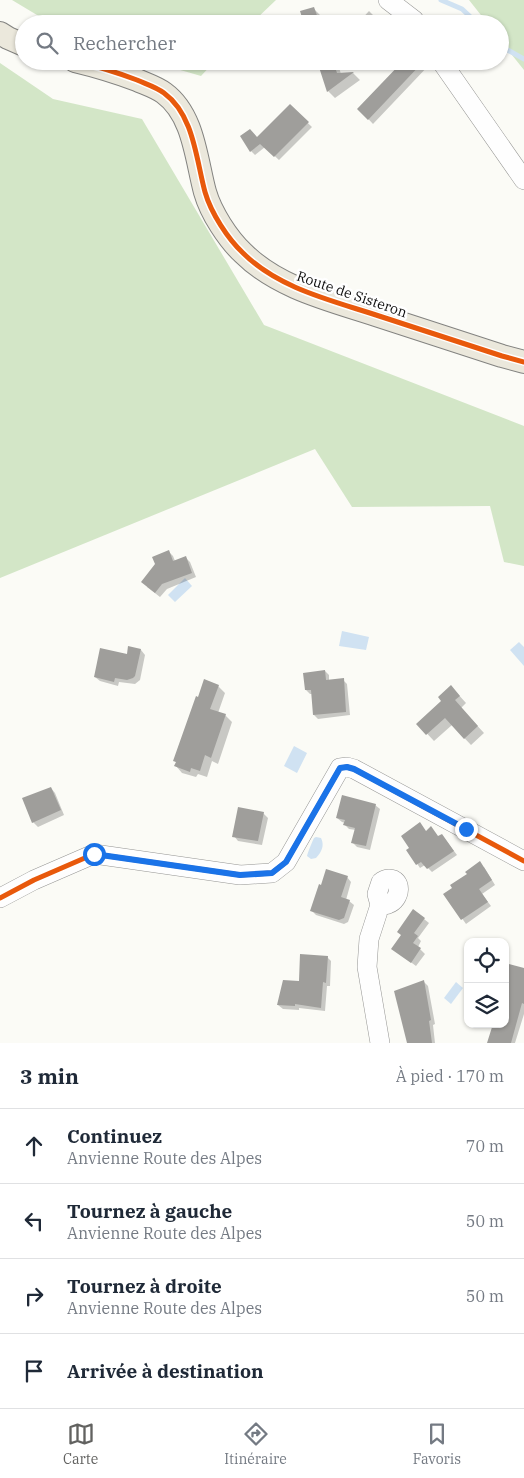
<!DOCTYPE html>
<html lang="fr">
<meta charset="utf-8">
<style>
:root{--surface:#fff;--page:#f2f2f3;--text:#1f2937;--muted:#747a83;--line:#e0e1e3;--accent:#626260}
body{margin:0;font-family:"IBM Plex Serif",serif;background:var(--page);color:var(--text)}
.controls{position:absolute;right:15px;bottom:15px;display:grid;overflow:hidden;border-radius:10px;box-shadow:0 1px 4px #0004}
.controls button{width:45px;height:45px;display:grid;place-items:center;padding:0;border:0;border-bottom:1px solid var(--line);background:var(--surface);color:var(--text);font:25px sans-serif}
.stop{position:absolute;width:15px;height:15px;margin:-11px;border:4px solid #1a73e8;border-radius:50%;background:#fff}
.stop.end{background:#1a73e8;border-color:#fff;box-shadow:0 1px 5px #0008}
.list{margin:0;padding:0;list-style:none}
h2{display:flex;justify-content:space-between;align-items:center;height:65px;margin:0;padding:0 20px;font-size:21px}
h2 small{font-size:16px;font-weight:400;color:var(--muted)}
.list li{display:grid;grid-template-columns:32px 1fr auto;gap:15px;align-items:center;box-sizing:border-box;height:75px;padding:0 20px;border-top:1px solid var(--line)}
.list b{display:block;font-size:19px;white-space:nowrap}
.list p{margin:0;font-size:16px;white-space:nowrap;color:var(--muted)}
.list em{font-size:16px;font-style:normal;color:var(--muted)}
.icon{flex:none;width:28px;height:28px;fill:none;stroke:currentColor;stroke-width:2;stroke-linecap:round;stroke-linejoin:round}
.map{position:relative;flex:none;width:524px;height:1043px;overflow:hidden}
.search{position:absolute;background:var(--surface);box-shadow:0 1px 4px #0004;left:15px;right:15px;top:15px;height:55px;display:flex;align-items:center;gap:12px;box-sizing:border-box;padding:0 18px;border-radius:28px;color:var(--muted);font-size:19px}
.sheet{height:365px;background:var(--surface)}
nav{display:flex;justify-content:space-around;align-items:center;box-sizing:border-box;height:70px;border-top:1px solid var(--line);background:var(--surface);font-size:14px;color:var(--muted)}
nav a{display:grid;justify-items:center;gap:2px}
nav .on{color:var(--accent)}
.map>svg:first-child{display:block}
</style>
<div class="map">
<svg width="524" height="1043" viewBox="0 0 524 1043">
<rect width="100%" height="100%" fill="#fbfbf6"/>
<path fill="#d3e6c7" d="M12 0H276L251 24H52Z
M469 0H524V70L500 40V24H488Z
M149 61H215L201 76Z
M0 63 53 99 142 119 264 325 524 426V566L504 562 490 506 352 507 315 449 0 578Z"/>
<path fill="#d0e2f2" d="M185 578 192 586 175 602 168 595Z
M342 631 369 637 366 650 339 646Z
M519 642 524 647V666L510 650Z
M294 746 307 753 297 773 284 766Z
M316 837 321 838C325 846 321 853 316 858L311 859 307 856C308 852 312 842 314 838Z
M456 982 463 988 451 1004 444 998Z"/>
<path fill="#0003" d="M313 8 320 15 323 24H305Z
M369 11 382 24H357Z
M318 61H337L341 74 353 73 360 80 335 98 328 91Z
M391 61H429L431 63 373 124 359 109 398 68Z
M290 106 312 127 279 160 265 147 255 155 251 151 257 138Z
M169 552 173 556 175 561 185 557 190 562 196 577 167 589 160 597 147 587Z
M141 650 145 655 140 680 135 684 119 682 118 686 100 681 95 677 128 655Z
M325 671 329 675V681L343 680 347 684 350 715 318 719 314 715 312 694H310L306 690Z
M218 686 225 693 218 713 225 715 232 722 218 764 212 761 207 777 198 774 196 777 182 773 176 766 177 763 175 761 199 698Z
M457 693 466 703 461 708 484 733 471 745 452 725 434 741 418 724Z
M51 788 55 793 64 815 38 827 33 822Z
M375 805 380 809 370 850 357 847 353 843 356 830 349 829 345 825V823L342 822 337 818Z
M263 813 268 818 262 845 238 841 234 836Z
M426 832 445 839 457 855 432 872 425 865 420 868 408 850Z
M484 867 495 885 482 894 491 906 466 924 445 894Z
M347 877 351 882 346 900 349 901 354 905 348 922 344 924 316 915 312 911Z
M424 919 429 923 418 938 421 941 418 947 425 954 416 966 393 949 402 936Z
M327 957 331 961 330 986H327L325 1011 299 1008V1010L283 1009 278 1005Z
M524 971V1014L515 1043H489L494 1024H505Z
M424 982 428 986 435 1024 433 1025 435 1043H408L395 992Z"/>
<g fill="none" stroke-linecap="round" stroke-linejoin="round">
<path stroke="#d0e2f2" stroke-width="5" d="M441 0 462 9 478 24
M500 45 504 48 524 59"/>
</g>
<path fill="#9f9e9b" d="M314 7 320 24H304L300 11Z
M317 61H333L337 73 354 72 327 92Z
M403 61H424L368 120 357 109Z
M290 104 309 122 274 157 260 144 250 152 240 136 250 129 257 137Z
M169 550 173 561 186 556 192 573 162 584 155 593 141 582 155 564 152 557Z
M128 646 141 649 135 676 133 678 127 680 115 678 114 682 94 677 100 648 127 654Z
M325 670 326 680 344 678 346 712 313 715 311 690H305L303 673Z
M204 679 219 685 210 709 226 714 211 758 205 755 200 771 191 768 190 772 174 766 176 762 173 761 196 696 198 697Z
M451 685 460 696 455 700 478 726 464 739 445 718 426 735 416 724 441 701 438 697Z
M51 787 61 810 32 823 22 798Z
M342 795 376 804 366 846 351 843 355 828 343 825 345 820 336 818Z
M238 807 264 812 258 841 232 837Z
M420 822 426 831 431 826 438 836 442 834 454 851 427 869 421 862 416 865 406 850 409 848 401 836Z
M480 861 492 880 479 889 488 902 461 920 443 894 452 888 450 885 467 874 465 872Z
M326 869 348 876 341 897 350 900 344 918 339 920 310 911 319 884 321 885Z
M413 909 425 918 414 933 418 936 413 943 421 948 411 963 391 949 401 935 397 932Z
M300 954 328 956 326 983 323 982 321 1008 295 1004V1006L277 1005 283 980 299 981Z
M505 963 524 968V1004L522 1003 511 1043H487L493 1024H505Z
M424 980 431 1020 429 1021 432 1043H407L394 991Z"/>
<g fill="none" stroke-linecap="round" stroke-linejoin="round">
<g stroke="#959593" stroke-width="20">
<path id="minor" d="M388 0 414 20 416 24
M441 61 524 180
M0 898 34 880 94 854 240 875 272 873 286 862 340 768 347 767 354 769 524 861
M380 1043 367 967 369 939 380 905 377 894 381 882C383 881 385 879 388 879 403 878 401 900 388 904 386 905 383 905 380 905"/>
</g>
<g stroke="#838380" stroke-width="24">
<path id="major" d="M0 33 8 38 24 45
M75 61C96 66 116 72 137 80 146 84 156 87 164 93 194 115 196 159 205 192 211 213 228 239 243 253 278 288 330 300 376 315 418 329 460 342 502 356L524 362"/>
</g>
<use href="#minor" stroke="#fefefe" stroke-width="19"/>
<use href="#major" stroke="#ebe8dc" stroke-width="22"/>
<g stroke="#fff" stroke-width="8">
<path id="cycleway" d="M75 61C96 66 116 72 137 80 146 84 156 87 164 93 194 115 196 159 205 192 211 213 228 239 243 253 278 288 330 300 376 315 418 329 460 342 502 356L524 362
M0 898 34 880 94 854 240 875 272 873 286 862 340 768 347 767 354 769 524 861"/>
</g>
<use href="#cycleway" stroke="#e8590c" stroke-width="5"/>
</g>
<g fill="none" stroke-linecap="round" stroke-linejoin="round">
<path stroke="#1a73e8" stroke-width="6" d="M94 854 240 875 272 873 286 862 340 768 347 767 354 769 466 829"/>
</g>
<g text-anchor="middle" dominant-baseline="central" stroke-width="5" stroke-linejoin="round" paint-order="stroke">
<g font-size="14" fill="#0f0f0f" stroke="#fff">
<text transform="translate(352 294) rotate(19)">Route de Sisteron</text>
</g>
</g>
</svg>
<div class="controls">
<button><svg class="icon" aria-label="locate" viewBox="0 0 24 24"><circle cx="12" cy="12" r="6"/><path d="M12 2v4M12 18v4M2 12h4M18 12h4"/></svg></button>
<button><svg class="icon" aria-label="layers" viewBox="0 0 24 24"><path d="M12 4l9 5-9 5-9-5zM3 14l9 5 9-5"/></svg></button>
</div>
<div class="stop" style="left:94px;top:854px"></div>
<div class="stop end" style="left:466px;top:829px"></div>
<div class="search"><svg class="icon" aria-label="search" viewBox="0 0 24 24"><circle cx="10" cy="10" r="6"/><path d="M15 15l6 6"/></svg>Rechercher</div>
</div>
<section class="sheet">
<h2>3 min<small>À pied · 170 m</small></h2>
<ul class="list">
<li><svg class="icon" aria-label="ahead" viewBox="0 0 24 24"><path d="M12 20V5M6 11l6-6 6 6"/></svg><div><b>Continuez</b><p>Anvienne Route des Alpes</p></div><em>70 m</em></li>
<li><svg class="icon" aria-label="left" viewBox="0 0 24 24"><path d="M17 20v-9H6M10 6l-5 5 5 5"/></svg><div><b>Tournez à gauche</b><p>Anvienne Route des Alpes</p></div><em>50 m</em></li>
<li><svg class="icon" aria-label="right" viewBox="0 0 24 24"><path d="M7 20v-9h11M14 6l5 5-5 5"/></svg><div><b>Tournez à droite</b><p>Anvienne Route des Alpes</p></div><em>50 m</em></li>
<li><svg class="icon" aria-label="arrive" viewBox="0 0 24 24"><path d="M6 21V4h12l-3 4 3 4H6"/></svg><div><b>Arrivée à destination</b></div></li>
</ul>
</section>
<nav>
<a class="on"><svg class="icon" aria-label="map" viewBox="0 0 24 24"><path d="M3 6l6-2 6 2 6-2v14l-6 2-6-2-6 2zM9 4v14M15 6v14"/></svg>Carte</a>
<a><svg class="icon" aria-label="directions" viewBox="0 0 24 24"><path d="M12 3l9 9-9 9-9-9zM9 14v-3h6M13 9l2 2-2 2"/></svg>Itinéraire</a>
<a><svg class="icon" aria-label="saved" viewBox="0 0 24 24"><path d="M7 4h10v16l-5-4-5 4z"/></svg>Favoris</a>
</nav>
